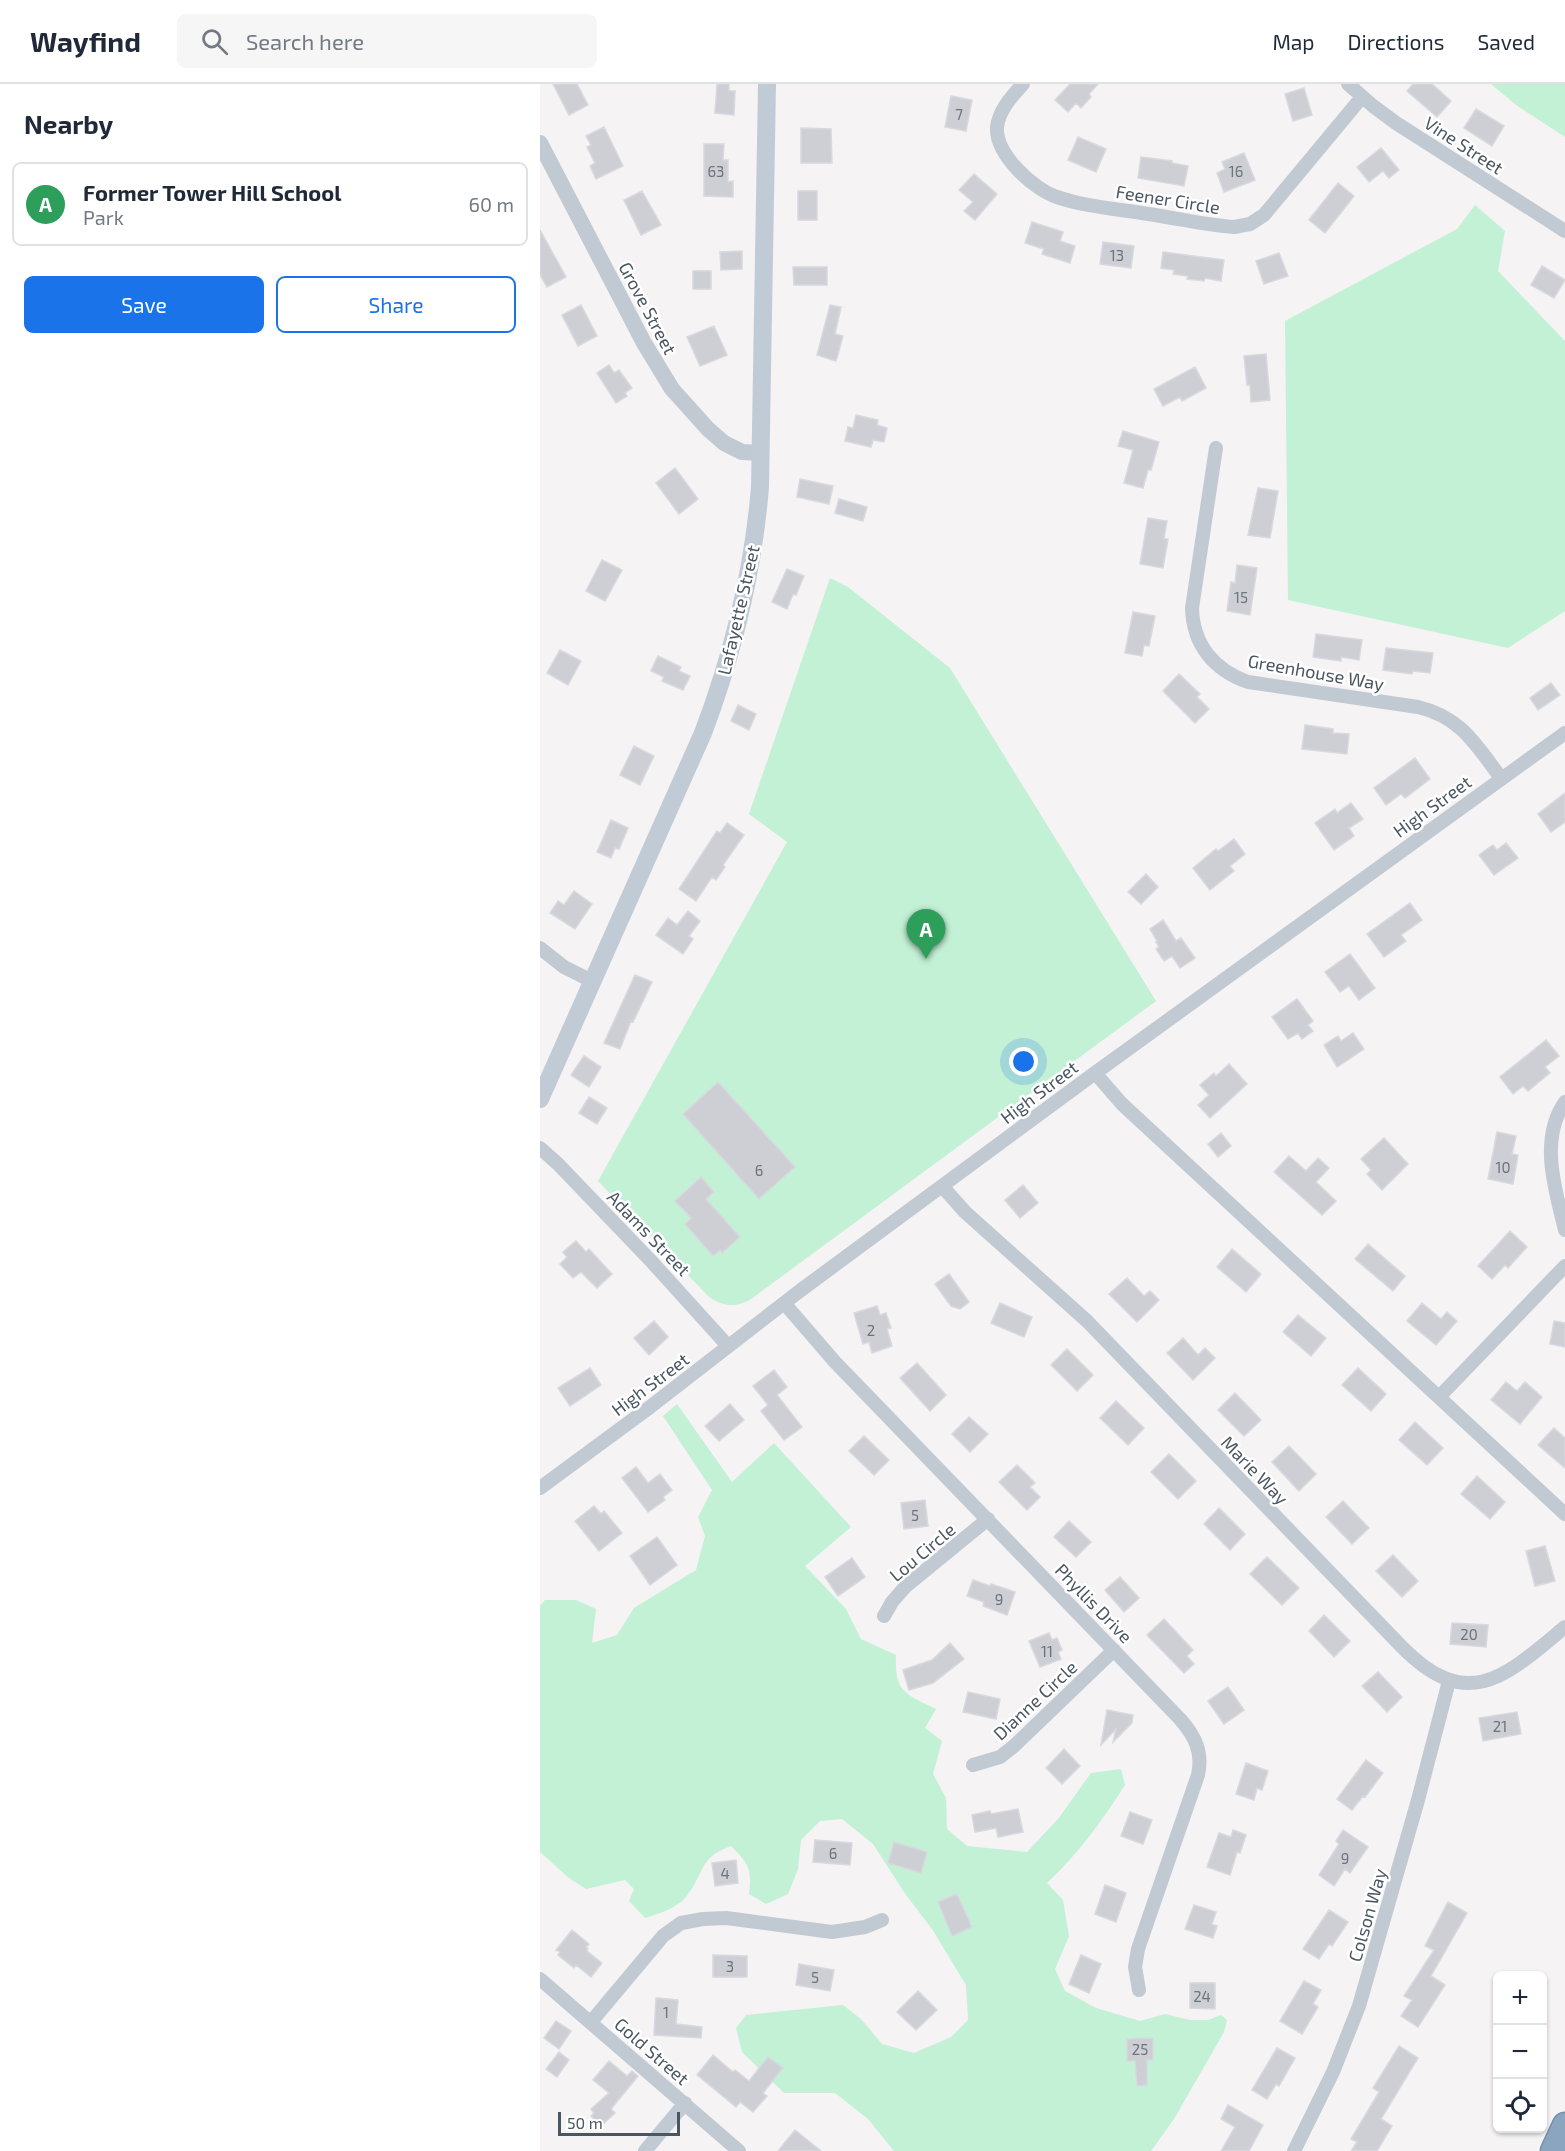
<!DOCTYPE html>
<meta charset="utf-8">
<style>
:root{--surface:#fff;--page:#f6f6f7;--text:#1f2937;--muted:#747a83;--line:#e0e1e3;--accent:#1a73e8}
body{margin:0;font-family:"Exo 2",sans-serif;background:var(--page);color:var(--text)}
.controls{position:absolute;right:18px;bottom:18px;display:grid;overflow:hidden;border-radius:9px;box-shadow:0 2px 4px #0004}
.controls button{width:54px;height:54px;display:grid;place-items:center;padding:0;border:0;border-bottom:2px solid var(--line);background:var(--surface);color:var(--text);font:30px sans-serif}
.scale{position:absolute;left:18px;bottom:15px;width:122px;box-sizing:border-box;padding-left:6px;border:3px solid #4a5661;border-top:0;font-size:16px;line-height:21px;white-space:nowrap;color:#4a5661;-webkit-text-stroke:4px #fff;paint-order:stroke}
.you{position:absolute;left:484px;top:978px;width:21px;height:21px;margin:-15px;border:4px solid #fff;border-radius:50%;background:#1a73e8;box-shadow:0 0 0 9px #1a73e833}
.badge{display:grid;place-items:center;width:39px;height:39px;border-radius:50%;background:var(--accent);color:#fff;font-size:20px;font-weight:700}
.pin{position:absolute;translate:-50% -50px;filter:drop-shadow(0 2px 3px #0008)}
.pin::after{content:'';position:absolute;top:32px;width:21px;height:18px;background:inherit;clip-path:polygon(0 0,100% 0,50% 100%)}
.list{margin:0;padding:0;list-style:none}
h2{display:flex;justify-content:space-between;align-items:center;height:78px;margin:0;padding:0 24px;font-size:26px}
h2 small{font-size:20px;font-weight:400;color:var(--muted)}
.list li{display:grid;grid-template-columns:39px 1fr auto;gap:18px;align-items:center;box-sizing:border-box;height:84px;margin:0 12px 12px;padding:0 12px;border:2px solid var(--line);border-radius:9px}
.list b{display:block;font-size:22px;white-space:nowrap}
.list p{margin:0;font-size:20px;white-space:nowrap;color:var(--muted)}
.list em{font-size:20px;font-style:normal;color:var(--muted)}
.actions{display:flex;gap:12px;padding:18px 24px}
.actions a{flex:1;padding:14px 0;border:2px solid var(--accent);border-radius:9px;text-align:center;font-size:21px;color:var(--accent)}
.actions .main{background:var(--accent);color:#fff}
.icon{flex:none;width:33px;height:33px;fill:none;stroke:currentColor;stroke-width:2;stroke-linecap:round;stroke-linejoin:round}
.map{position:relative;flex:none;width:1025px;height:2067px;overflow:hidden}
header{display:flex;align-items:center;gap:36px;box-sizing:border-box;height:84px;padding:0 30px;background:var(--surface);border-bottom:2px solid var(--line)}
header strong{font-size:28px}
nav{display:flex;gap:33px;margin-inline-start:auto;font-size:21px}
.search{width:420px;height:54px;background:var(--page);display:flex;align-items:center;gap:15px;box-sizing:border-box;padding:0 21px;border-radius:9px;color:var(--muted);font-size:22px}
main{display:flex}
aside{flex:1;background:var(--surface)}
.map>svg:first-child{display:block}
</style>
<header>
<strong>Wayfind</strong>
<div class="search"><svg class="icon" aria-label="search" viewBox="0 0 24 24"><circle cx="10" cy="10" r="6"/><path d="M15 15l6 6"/></svg>Search here</div>
<nav><a>Map</a><a>Directions</a><a>Saved</a></nav>
</header>
<main>
<aside>
<h2>Nearby<small></small></h2>
<ul class="list">
<li><span class="badge" style="background:#2e9e5b">A</span><div><b>Former Tower Hill School</b><p>Park</p></div><em>60 m</em></li>
</ul>
<div class="actions"><a class="main">Save</a><a>Share</a></div>
</aside>
<div class="map">
<svg width="1025" height="2067" viewBox="0 0 1025 2067">
<rect width="100%" height="100%" fill="#f5f3f3"/>
<path fill="#c3f1d5" d="M951 0H1025V53L976 21Z
M935 121 965 147 958 187 1025 257V527L968 564 748 516 745 237 917 145Z
M290 494 308 503 410 584 616 917 211 1215C197 1224 182 1223 168 1212L58 1097 247 758 209 730Z
M137 1320 192 1398 234 1359 311 1443 265 1482 306 1525 321 1555 356 1571C354 1609 366 1610 396 1625L385 1644 402 1657 393 1690 406 1714 407 1745 427 1762 487 1768 518 1735 551 1689 581 1685 585 1701C562 1737 538 1770 507 1799L523 1816 529 1852 515 1885 525 1907 556 1924 600 1937 625 1930 650 1936H668L681 1931 687 1936 684 1948 634 2035 611 2067H354L328 2035 295 2009H244L202 1968 196 1944 206 1931 303 1921 321 1935 342 1960 374 1969 411 1953 428 1936 426 1901 392 1845 366 1811 333 1760 302 1735 280 1737 261 1756 258 1785 248 1810 226 1820 209 1810C212 1785 209 1780 191 1762 158 1774 165 1789 146 1813 137 1824 118 1830 105 1834L89 1817 94 1805 85 1796 46 1805 29 1794 0 1768V1522L5 1516H36L56 1525 52 1559 77 1551 94 1524 156 1486 165 1452 158 1433 172 1406 123 1332Z"/>
<path fill="#cdcfd5" stroke="#d7d9de" stroke-width="1.5" d="M13 0H37L48 21 29 31Z
M177 0H189V7H195L194 31 175 29Z
M530 0H558L549 10 551 13 541 24 536 19 528 28 515 16Z
M873 0H892L911 17 897 33 867 7Z
M764 4 772 31 753 37 745 10Z
M411 12 432 16 426 47 405 43Z
M936 25 964 42 952 62 924 44Z
M64 43 83 82 56 95 50 82 55 79 47 63 51 61 46 52Z
M261 44 291 45 292 79H261Z
M538 53 566 65 556 88 528 76Z
M164 60H184L183 76H188V98L193 97V113L164 112Z
M841 64 859 86 849 94 843 87 829 98 817 83Z
M704 69 715 96 684 108 677 89 685 85 682 78Z
M601 73 632 77V79L648 82 644 102 598 94Z
M434 90 457 110 435 136 424 127 433 118 419 106Z
M798 99 814 112 785 149 769 136Z
M102 107 121 141 101 151 84 116Z
M258 107H277V136H258Z
M492 138 523 148 520 157 535 162 530 179 502 170 504 165 485 159Z
M0 146 26 193 7 203 0 191Z
M563 158 594 162 591 184 560 180Z
M202 167V185L181 186 180 168Z
M623 168 684 176 681 197 665 194 664 197 647 195 648 192 633 190 634 186 621 184Z
M739 169 748 192 724 200 716 177Z
M1002 182 1025 196 1014 214 991 201Z
M253 183H287V201H254Z
M153 187H171V205H153Z
M41 221 57 252 38 262 22 231Z
M290 221 301 223 295 250 303 252 296 277 277 271Z
M174 242 187 271 160 282 147 253Z
M726 270 730 316 711 318 710 301H707L704 272Z
M69 281 74 289 79 286 92 304 85 309 87 312 76 319 57 289Z
M655 283 666 304 642 317 640 313 623 322 614 305Z
M316 331 338 336 337 341 347 344 344 358 333 356 331 363 305 357 308 343 313 344Z
M583 347 619 358 611 386H608L603 404 584 399 593 366 578 362Z
M135 384 158 415 139 430 116 399Z
M260 395 293 402 289 420 257 413Z
M718 404 738 407 730 454 708 451Z
M299 415 327 423 323 437 295 429Z
M608 434 627 437 624 455H628L623 484 600 480Z
M62 476 82 486 65 517 46 507Z
M697 481 717 484 710 531 687 527 691 498 695 499Z
M247 485 264 492 256 511 253 510 247 525 232 518Z
M593 528 615 532 609 562 604 561 602 572 585 569Z
M776 550 822 556 819 576 801 573V577L773 573Z
M846 564 893 569 890 589 873 587 872 590 843 586Z
M20 566 41 577 28 601 7 589Z
M118 572 141 583 139 587 150 592 143 606 122 597 124 593 111 587Z
M639 590 660 610 657 613 669 625 655 639 623 607Z
M1011 599 1020 611 998 626 990 614Z
M198 621 216 630 209 646 191 637Z
M765 641 793 645V649L809 650 807 670 762 665Z
M94 662 114 672 100 701 80 691Z
M875 674 890 695 865 714 861 710 846 721 834 704Z
M1025 709V738L1011 748 998 730Z
M811 719 823 735 809 744 814 752 794 766 775 739 795 725 797 729Z
M71 736 88 744 79 765 75 764 71 774 57 768Z
M187 739 204 751 183 781 185 783 176 796 172 793 156 817 139 805 177 747 180 749Z
M694 755 705 770 690 782 694 787 670 806 653 784 676 765 678 767Z
M966 759 978 774 954 791 939 771 953 761 957 766Z
M606 790 618 803 601 820 588 808Z
M34 807 52 820 35 845 10 829 18 817 24 821Z
M870 819 882 836 861 851 866 857 844 873 827 850Z
M148 827 160 837 149 852 153 855 143 870 116 851 128 834 137 841Z
M623 836 636 857 641 854 655 874 640 884 632 872 624 877 616 865 619 863 616 858 617 857 610 845Z
M810 870 835 904 819 916 809 902 800 908 785 888Z
M95 891 112 898 93 938 91 937 80 965 64 959Z
M757 915 773 937 768 941 773 947 762 955 758 949 748 955 732 933Z
M813 949 824 965 797 983 784 961 798 952 801 957Z
M1006 956 1019 972 1005 983 1010 989 988 1007 983 1002 973 1010 960 993Z
M44 972 61 983 49 1003 31 991Z
M689 980 707 1000 670 1034 658 1021 669 1011 660 1001 674 989 676 992Z
M178 998 255 1083 219 1115 143 1030Z
M49 1013 67 1024 57 1040 39 1029Z
M957 1048 976 1052 972 1070 978 1071 973 1100 948 1095Z
M681 1049 691 1062 678 1073 668 1060Z
M844 1054 868 1080 842 1106 827 1090 831 1086 821 1075Z
M749 1072 766 1087 778 1074 789 1084 776 1098 796 1117 782 1131 734 1088Z
M161 1093 174 1108 166 1115 200 1153 182 1169 180 1166 173 1172 145 1140 151 1134 135 1117Z
M483 1101 498 1119 480 1134 465 1116Z
M970 1147 987 1163 968 1184 965 1181 952 1195 938 1182Z
M36 1157 46 1168 49 1165 72 1190 57 1204 41 1188 33 1194 20 1180 27 1173 23 1168Z
M828 1160 865 1192 853 1207 815 1175Z
M692 1165 721 1190 706 1208 677 1183Z
M409 1190 429 1218 420 1225 411 1222 395 1200Z
M587 1194 604 1212 610 1207 619 1216 597 1238 569 1210Z
M460 1219 492 1233 484 1253 451 1239Z
M882 1219 901 1235 907 1228 917 1237 896 1261 867 1237Z
M337 1222 340 1231 346 1229 351 1244 347 1245 352 1262 332 1269 329 1258 323 1260 314 1229Z
M758 1231 786 1254 771 1272 743 1248Z
M114 1237 128 1253 109 1271 94 1254Z
M1014 1237 1025 1239V1263L1010 1260Z
M643 1254 658 1271 665 1264 675 1274 653 1296 627 1269Z
M527 1265 553 1291 537 1307 511 1281Z
M377 1279 406 1311 390 1327 360 1294Z
M50 1284 61 1301 30 1322 18 1304Z
M818 1284 846 1310 831 1327 802 1301Z
M234 1286 247 1303 237 1311 262 1343 244 1356 221 1327 228 1321 213 1302Z
M966 1298 977 1307 985 1298 1002 1313 980 1340 951 1316Z
M695 1309 721 1336 704 1352 678 1326Z
M576 1317 604 1344 588 1361 560 1334Z
M190 1320 204 1336 179 1357 165 1342Z
M429 1333 448 1350 430 1368 412 1350Z
M875 1338 903 1364 887 1381 859 1356Z
M1014 1344 1025 1354V1384L998 1361Z
M324 1352 349 1376 334 1391 309 1367Z
M749 1362 776 1390 759 1407 732 1378Z
M629 1370 656 1397 638 1415 611 1388Z
M477 1381 495 1399 490 1403 500 1413 487 1426 459 1398Z
M96 1383 108 1399 120 1390 132 1406 123 1413 125 1416 108 1428 82 1394Z
M937 1392 965 1418 950 1435 921 1410Z
M385 1416 388 1442 364 1445 361 1419Z
M803 1417 829 1444 812 1460 786 1433Z
M54 1422 61 1430 64 1427 82 1449 59 1467 35 1437Z
M679 1424 705 1450 690 1466 664 1440Z
M529 1437 551 1458 536 1473 514 1453Z
M117 1453 137 1481 110 1501 90 1472Z
M1005 1462 1015 1497 995 1502 986 1467Z
M853 1471 878 1497 862 1513 836 1487Z
M727 1473 759 1504 742 1521 710 1490Z
M312 1474 325 1493 298 1512 285 1493Z
M580 1493 599 1514 584 1528 565 1506Z
M433 1496 450 1502 451 1500 475 1508 467 1531 443 1522 444 1518 427 1512Z
M784 1531 810 1557 794 1573 769 1547Z
M624 1535 653 1566 647 1572 654 1580 644 1589 607 1551Z
M912 1539 948 1541 946 1563 910 1560Z
M509 1549 512 1556 517 1554 522 1566 518 1568 521 1575 500 1583 489 1557Z
M410 1559 424 1575 393 1599 369 1606 363 1586 392 1576Z
M838 1588 862 1613 847 1628 822 1602Z
M688 1603 704 1626 684 1640 668 1617Z
M428 1608 460 1615 456 1635 423 1628Z
M567 1626 593 1631 592 1639 573 1658 576 1645 561 1661Z
M977 1628 981 1650 943 1657 939 1634Z
M524 1665 540 1682 522 1700 506 1684Z
M826 1676 843 1689 825 1713 823 1712 812 1726 797 1715Z
M706 1679 728 1687 722 1706 717 1704 714 1716 696 1710Z
M478 1725 483 1748 458 1753 456 1744 435 1748 432 1731 450 1727 451 1730Z
M590 1728 612 1736 603 1760 581 1752Z
M693 1746 706 1751 700 1769 697 1768 690 1791 667 1783 679 1749 691 1753Z
M803 1746 828 1763 810 1789 805 1785 794 1802 779 1791 799 1760 796 1757Z
M275 1756 312 1759 310 1781 273 1778Z
M354 1758 387 1768 381 1789 348 1779Z
M196 1776 198 1799 175 1802 172 1779Z
M565 1801 586 1809 576 1838 555 1830Z
M417 1810 432 1843 412 1852 398 1818Z
M908 1818 927 1829 891 1892 905 1901 878 1943 861 1932 872 1916 864 1912 894 1866 885 1862Z
M654 1821 676 1828 672 1840 677 1842 673 1854 645 1845Z
M789 1826 808 1838 792 1862 789 1860 779 1875 763 1865Z
M32 1846 49 1860 46 1863 48 1865 47 1867 62 1879 51 1893 36 1881 34 1884 18 1871 20 1868 16 1866Z
M173 1871 207 1872V1893H173Z
M541 1871 561 1880 549 1909 529 1900Z
M259 1880 294 1886 290 1907 256 1901Z
M764 1897 781 1906 773 1920 778 1923 762 1950 740 1937Z
M650 1899H675V1925L650 1924Z
M378 1907 397 1926 376 1946 357 1928Z
M116 1914 138 1916 136 1940 162 1943 161 1954 114 1951Z
M16 1937 31 1947 19 1965 4 1954Z
M613 1954V1976H607V2001L597 2002 595 1977H587V1955Z
M859 1962 878 1974 841 2035 852 2042 837 2067H811L817 2058 811 2055 839 2008 833 2004Z
M737 1964 755 1974 739 2002 736 2000 727 2015 712 2006Z
M19 1968 29 1976 17 1993 6 1985Z
M173 1971 193 1988 195 1986 209 1997 228 1973 243 1984 223 2009 227 2012 213 2028 200 2018 196 2023 157 1991Z
M69 1977 87 1992 92 1987 98 1992 71 2025 75 2029 61 2042 51 2032 54 2029 51 2025 69 2009 53 1996Z
M688 2021 723 2041 709 2067H681L695 2043 681 2035Z
M255 2046 281 2067H238Z"/>
<g fill="none" stroke-linecap="round" stroke-linejoin="round">
<g stroke="#7690ad" stroke-width="27">
<path id="motorway" d="M1013 2067 1025 2041"/>
</g>
<path stroke="#c1cad2" stroke-width="14" d="M483 0C472 12 459 26 457 43 455 70 493 105 517 113 546 123 578 125 608 130 636 134 665 141 694 143L710 140 724 131 822 13
M808 0 833 22 856 39 1025 147
M676 364 652 524C653 561 674 586 708 598L878 623C921 633 936 661 961 694
M0 864 24 883 52 897
M555 989 582 1020 1025 1430
M1025 1018C999 1055 1015 1105 1025 1146
M0 1064 18 1080 112 1178 188 1262
M402 1102 425 1128 547 1237 862 1563C928 1630 966 1592 1025 1543
M244 1219 295 1278 640 1635C655 1652 663 1668 658 1691L598 1865 595 1883 599 1906
M899 1313 1025 1182
M0 1404 110 1323 261 1206 555 989 1025 649
M344 1532 352 1518 366 1502 448 1435
M433 1681 460 1673 474 1662 574 1566
M0 1895 199 2067
M51 1938 123 1852 141 1839 163 1835 186 1834 292 1848 325 1843 342 1836
M105 2067 145 2019
M754 2067 793 1988 819 1922 878 1716 909 1597"/>
<path stroke="#c1cad2" stroke-width="16" d="M0 59 104 259 132 305 168 345 184 359 202 368 221 369"/>
<path stroke="#c1cbd6" stroke-width="18" d="M0 1015 163 649C193 570 213 488 220 403L227 0"/>
<use href="#motorway" stroke="#8ba5c1" stroke-width="24"/>
</g>
<g text-anchor="middle" dominant-baseline="central" stroke-width="5" stroke-linejoin="round" paint-order="stroke">
<g font-size="15" fill="#6b747e">
<text x="419" y="30">7</text>
<text x="176" y="87">63</text>
<text x="696" y="87">16</text>
<text x="577" y="171">13</text>
<text x="701" y="513">15</text>
<text x="963" y="1083">10</text>
<text x="219" y="1086">6</text>
<text x="331" y="1246">2</text>
<text x="375" y="1431">5</text>
<text x="459" y="1515">9</text>
<text x="929" y="1550">20</text>
<text x="507" y="1567">11</text>
<text x="960" y="1642">21</text>
<text x="293" y="1769">6</text>
<text x="805" y="1774">9</text>
<text x="185" y="1789">4</text>
<text x="190" y="1882">3</text>
<text x="275" y="1893">5</text>
<text x="662" y="1912">24</text>
<text x="126" y="1928">1</text>
<text x="600" y="1965">25</text>
</g>
<g font-size="18" fill="#4a5661" stroke="#fff">
<text transform="translate(924 61) rotate(33)">Vine Street</text>
<text transform="translate(628 115) rotate(9)">Feener Circle</text>
<text transform="translate(108 224) rotate(62)">Grove Street</text>
<text transform="translate(198 526) rotate(-77)">Lafayette Street</text>
<text transform="translate(776 588) rotate(10)">Greenhouse Way</text>
<text transform="translate(892 722) rotate(-36)">High Street</text>
<text transform="translate(499 1008) rotate(-37)">High Street</text>
<text transform="translate(109 1149) rotate(46)">Adams Street</text>
<text transform="translate(110 1300) rotate(-37)">High Street</text>
<text transform="translate(715 1386) rotate(46)">Marie Way</text>
<text transform="translate(382 1468) rotate(-40)">Lou Circle</text>
<text transform="translate(554 1519) rotate(46)">Phyllis Drive</text>
<text transform="translate(495 1616) rotate(-43)">Dianne Circle</text>
<text transform="translate(827 1831) rotate(-74)">Colson Way</text>
<text transform="translate(112 1967) rotate(41)">Gold Street</text>
</g>
</g>
</svg>
<div class="controls">
<button>+</button>
<button>−</button>
<button><svg class="icon" aria-label="locate" viewBox="0 0 24 24"><circle cx="12" cy="12" r="6"/><path d="M12 2v4M12 18v4M2 12h4M18 12h4"/></svg></button>
</div>
<div class="scale">50 m</div>
<div class="you"></div>
<div class="pin badge" style="left:386px;top:875px;background:#2e9e5b">A</div>
</div>
</main>
